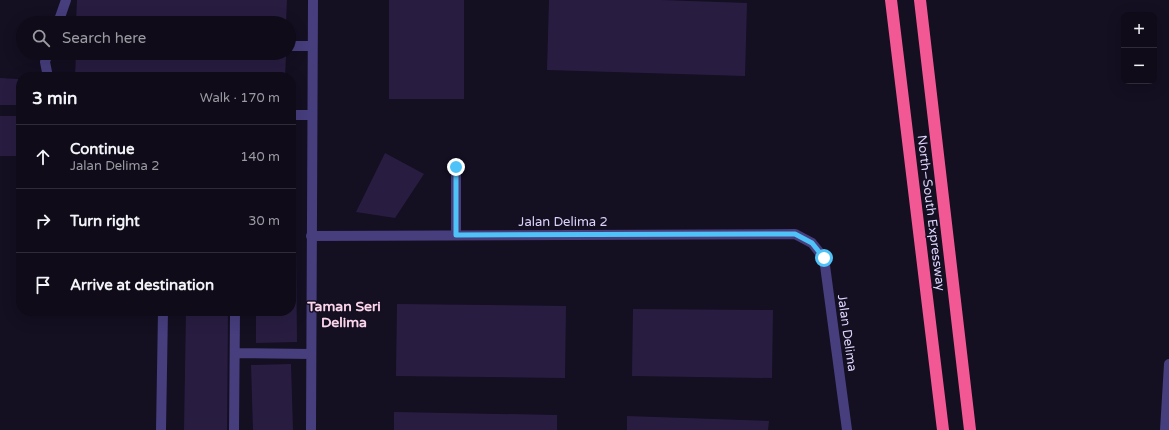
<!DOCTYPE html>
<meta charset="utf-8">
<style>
:root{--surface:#0f0b19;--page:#1d1926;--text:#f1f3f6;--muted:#9b9ba2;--line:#2f2b38}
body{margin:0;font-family:"Varela Round",sans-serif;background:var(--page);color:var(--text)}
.controls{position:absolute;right:12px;top:12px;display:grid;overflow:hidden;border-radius:8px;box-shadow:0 4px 16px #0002}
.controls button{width:36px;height:36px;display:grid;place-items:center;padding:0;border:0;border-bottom:1px solid var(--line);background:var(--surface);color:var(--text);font:20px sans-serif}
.stop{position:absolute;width:12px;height:12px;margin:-9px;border:3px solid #4fc3f7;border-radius:50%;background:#fff}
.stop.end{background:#4fc3f7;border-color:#fff;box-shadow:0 1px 4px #0008}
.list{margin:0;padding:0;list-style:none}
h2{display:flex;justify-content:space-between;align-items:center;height:52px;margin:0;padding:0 16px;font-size:17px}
h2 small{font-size:13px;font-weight:400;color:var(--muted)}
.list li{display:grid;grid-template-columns:26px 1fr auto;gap:12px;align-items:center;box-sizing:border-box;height:64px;padding:0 16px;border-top:1px solid var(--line)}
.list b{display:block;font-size:15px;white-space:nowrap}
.list p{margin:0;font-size:13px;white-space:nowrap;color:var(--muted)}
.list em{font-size:13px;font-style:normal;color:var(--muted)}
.icon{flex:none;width:22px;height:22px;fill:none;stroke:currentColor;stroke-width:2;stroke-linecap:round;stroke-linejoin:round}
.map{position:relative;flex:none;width:1169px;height:430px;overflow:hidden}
.search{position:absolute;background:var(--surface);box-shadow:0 4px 16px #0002;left:16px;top:16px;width:280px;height:44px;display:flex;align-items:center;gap:10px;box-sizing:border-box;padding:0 14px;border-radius:22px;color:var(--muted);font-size:15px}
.panel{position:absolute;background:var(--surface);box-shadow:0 4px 16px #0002;left:16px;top:72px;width:280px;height:244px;border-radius:16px}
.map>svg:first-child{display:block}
</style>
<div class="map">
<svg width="1169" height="430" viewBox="0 0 1169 430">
<rect width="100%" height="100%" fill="#140f21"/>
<path fill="#281d41" d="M77 0H287L286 23H76Z
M389 0H464V99H389Z
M549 0H662L747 3 745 76 547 70Z
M76 53H190L286 56 285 77H75Z
M0 78 18 79 17 105H0Z
M0 116H21V156H0Z
M291 148H295L297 342 256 343V311H291Z
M385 153 424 174 395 218 356 212Z
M397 304 566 306 565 378 396 376Z
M633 309 773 310 772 378 632 376Z
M186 311H228L227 430H184Z
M291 364 293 430H253L251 365Z
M394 412 557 415V430H394Z
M627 416 769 421 768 430H627Z"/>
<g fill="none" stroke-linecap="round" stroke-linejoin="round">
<path stroke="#463e7d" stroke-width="10" d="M58 23 66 0
M289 46H312
M48 77 45 62 48 53
M291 115H312
M456 235V167
M311 236 795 234 812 243 824 258 847 430
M235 353 311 354
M161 430 163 311
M234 430 235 311
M311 430 313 0
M1165 430 1169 364"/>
<path stroke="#f25893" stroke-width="12" d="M891 0 943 430
M920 0 970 430"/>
</g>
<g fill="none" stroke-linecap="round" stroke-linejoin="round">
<path stroke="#4fc3f7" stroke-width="5" d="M456 167V235L795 234 812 243 824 258"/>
</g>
<g text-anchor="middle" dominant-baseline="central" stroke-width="3" stroke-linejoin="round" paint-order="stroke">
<g font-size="13" fill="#dcd3fb" stroke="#140f21">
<text transform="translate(931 213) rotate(83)">North–South Expressway</text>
<text x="563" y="222">Jalan Delima 2</text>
<text transform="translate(847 333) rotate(82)">Jalan Delima</text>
</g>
<g font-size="14" font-weight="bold" fill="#fcd5ea" stroke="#140f21">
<text x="344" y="306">Taman Seri<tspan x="344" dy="16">Delima</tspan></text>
</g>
</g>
</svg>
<div class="controls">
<button>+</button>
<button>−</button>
</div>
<div class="stop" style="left:824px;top:258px"></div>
<div class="stop end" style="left:456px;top:167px"></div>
<div class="search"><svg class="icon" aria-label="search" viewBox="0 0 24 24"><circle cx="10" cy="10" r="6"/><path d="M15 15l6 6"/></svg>Search here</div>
<section class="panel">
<h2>3 min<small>Walk · 170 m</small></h2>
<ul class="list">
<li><svg class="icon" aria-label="ahead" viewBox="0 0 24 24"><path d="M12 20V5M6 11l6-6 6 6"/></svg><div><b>Continue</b><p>Jalan Delima 2</p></div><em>140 m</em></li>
<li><svg class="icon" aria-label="right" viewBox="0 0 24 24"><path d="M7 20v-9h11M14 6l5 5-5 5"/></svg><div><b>Turn right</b></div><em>30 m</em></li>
<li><svg class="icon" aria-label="arrive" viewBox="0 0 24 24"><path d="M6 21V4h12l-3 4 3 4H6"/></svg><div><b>Arrive at destination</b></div></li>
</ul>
</section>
</div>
